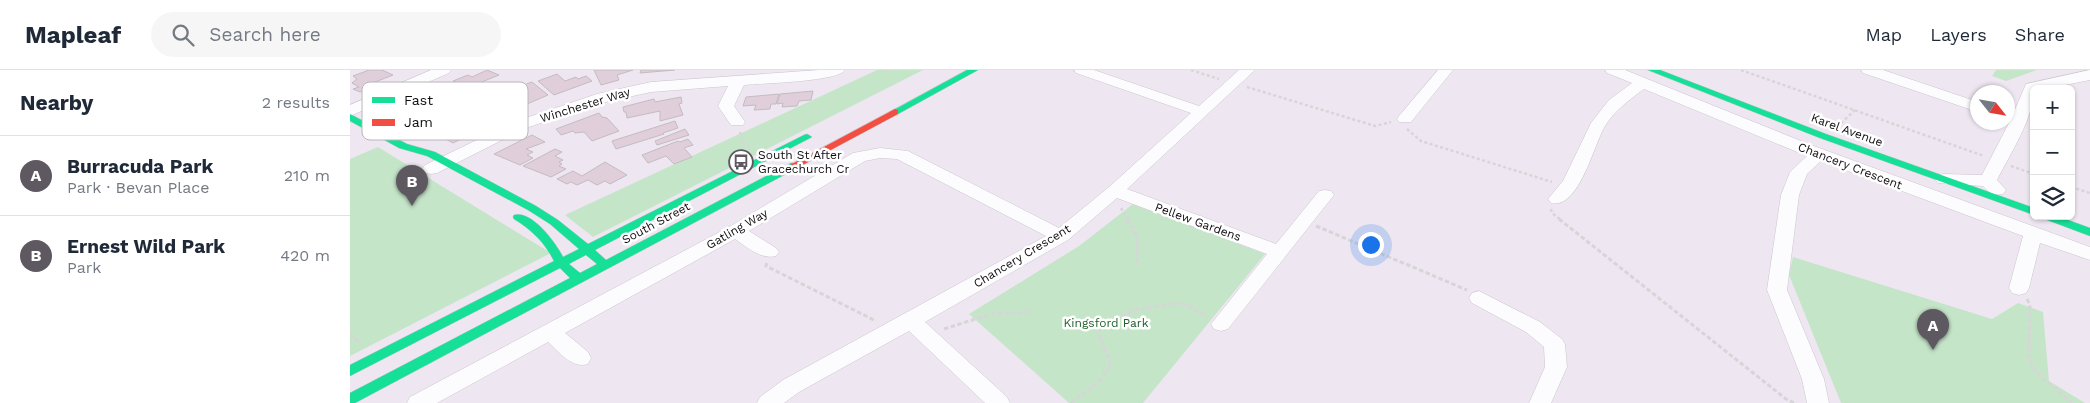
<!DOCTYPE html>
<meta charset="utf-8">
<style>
:root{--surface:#fff;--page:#f6f6f7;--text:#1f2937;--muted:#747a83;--line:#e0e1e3;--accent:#5e5960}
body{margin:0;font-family:"Work Sans",sans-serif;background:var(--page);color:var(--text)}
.controls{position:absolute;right:15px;top:15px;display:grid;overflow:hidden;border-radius:8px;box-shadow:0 1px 4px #0004}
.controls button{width:45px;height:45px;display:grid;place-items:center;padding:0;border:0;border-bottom:1px solid var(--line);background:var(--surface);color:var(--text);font:25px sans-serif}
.compass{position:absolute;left:1620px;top:15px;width:45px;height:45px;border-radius:50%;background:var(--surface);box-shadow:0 1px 4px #0004;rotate:121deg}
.you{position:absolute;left:1020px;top:174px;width:18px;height:18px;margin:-12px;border:4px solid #fff;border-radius:50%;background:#1a73e8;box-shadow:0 0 0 8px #1a73e833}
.badge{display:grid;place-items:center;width:32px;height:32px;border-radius:50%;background:var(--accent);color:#fff;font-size:16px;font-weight:700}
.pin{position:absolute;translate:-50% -41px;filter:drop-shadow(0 1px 2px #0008)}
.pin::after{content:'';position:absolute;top:26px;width:18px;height:15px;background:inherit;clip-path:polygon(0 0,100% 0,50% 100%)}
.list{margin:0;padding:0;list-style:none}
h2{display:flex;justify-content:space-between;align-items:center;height:65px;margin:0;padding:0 20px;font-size:21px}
h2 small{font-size:16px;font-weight:400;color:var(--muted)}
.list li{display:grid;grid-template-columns:32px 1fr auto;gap:15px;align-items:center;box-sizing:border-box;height:80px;padding:0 20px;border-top:1px solid var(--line)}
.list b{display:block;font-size:19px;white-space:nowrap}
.list p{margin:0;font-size:16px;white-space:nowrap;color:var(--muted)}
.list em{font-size:16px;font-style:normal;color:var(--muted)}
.icon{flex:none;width:28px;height:28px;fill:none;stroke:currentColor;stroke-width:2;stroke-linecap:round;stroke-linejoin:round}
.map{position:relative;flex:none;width:1740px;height:333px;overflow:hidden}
header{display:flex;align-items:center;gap:30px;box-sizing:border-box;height:70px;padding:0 25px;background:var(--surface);border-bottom:1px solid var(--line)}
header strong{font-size:24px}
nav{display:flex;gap:28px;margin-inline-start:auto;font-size:18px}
.search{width:350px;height:45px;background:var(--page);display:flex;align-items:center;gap:12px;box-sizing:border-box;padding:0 18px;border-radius:28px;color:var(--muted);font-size:19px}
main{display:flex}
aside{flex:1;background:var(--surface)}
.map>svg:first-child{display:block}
</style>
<header>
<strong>Mapleaf</strong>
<div class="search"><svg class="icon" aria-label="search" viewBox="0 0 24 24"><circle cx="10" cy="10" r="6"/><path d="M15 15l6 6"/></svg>Search here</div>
<nav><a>Map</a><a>Layers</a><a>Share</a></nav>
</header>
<main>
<aside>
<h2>Nearby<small>2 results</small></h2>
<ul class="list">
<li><span class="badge">A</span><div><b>Burracuda Park</b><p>Park · Bevan Place</p></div><em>210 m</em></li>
<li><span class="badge">B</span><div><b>Ernest Wild Park</b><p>Park</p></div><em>420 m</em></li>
</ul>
</aside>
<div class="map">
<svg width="1740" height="333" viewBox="0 0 1740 333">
<rect width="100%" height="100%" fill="#eee7f1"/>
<path fill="#c5e5c9" d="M527 0H573L243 167 215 145Z
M1646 0H1687L1656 11 1642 6Z
M28 77 201 183 0 286V89Z
M783 134 915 184 793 333H719L619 244 729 176Z
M1443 187 1642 249 1668 233 1693 242 1699 311 1735 333H1491L1439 205Z"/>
<path fill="#e0ceda" stroke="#c3bcc2" d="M19 0H32L43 5 20 14 24 16 10 22 3 19 9 17 2 13 7 9 3 6Z
M137 0 149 5 117 18 103 11 118 5 122 7Z
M244 0H283L267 5 269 10 251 15Z
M291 0H325L290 3Z
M207 4 215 11 226 7 228 9 236 6 242 11 204 25 188 11Z
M182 12 198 25 163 40 157 35 171 29 166 24 160 27 155 22Z
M463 21 461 30 449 31 447 36 432 37 433 33 427 34 430 24Z
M429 24 426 34H421L420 39 404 40 406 35 393 36 396 27Z
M331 27 332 33 329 34 333 45 310 51V41L277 48 276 42H274L273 37 304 29 305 32Z
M131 39 138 42 142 40 148 44 127 52 133 55 125 59 128 61 103 73 94 68 106 63 93 57Z
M249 43 252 47 257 48 269 61 242 71 234 62 225 63 223 61 211 65 206 59Z
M325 51 328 58 313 63 314 64 266 79 262 71Z
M335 59 339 65 307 75 305 71Z
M182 65 195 72 176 79 183 82 177 85 183 88 170 95 144 84Z
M338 69 343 75 334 78 342 87 324 94 316 86 298 93 292 85 328 71 330 72Z
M205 79 212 82 205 86 213 90 209 92 212 94 209 96 216 99 201 107 173 96Z
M255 92 277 105 260 114 255 111 247 115 238 110 227 115 221 112 217 114 207 109 223 101 232 106Z"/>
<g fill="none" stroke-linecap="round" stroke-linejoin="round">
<g stroke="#cbc5cd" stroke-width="1">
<path id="street" d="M81 0H101L99 3 0 46V35Z
M469 0H495C487 12 412 13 394 15L384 36 395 52 393 55H381L368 36 378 16 301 22 251 33 176 58 87 103 81 104 75 103 72 99 75 95 164 52 247 24 301 12Z
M724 0H744L849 36 889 0H905L777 119 926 174 969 121 975 120 981 121 984 125 878 259 871 261 864 259 861 254 917 184 767 128 718 170 575 252 657 327 660 333H635L559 261 449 322 434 333H407L410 327 433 310 696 166 547 89 530 88 515 91 399 161 426 178 429 182 426 186C411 190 397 177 385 169L215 263 238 282 241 288 238 294C221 299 210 282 198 272L87 333H57L60 327 379 157 503 83 530 78 558 81 709 158 759 117 841 43 726 3Z
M1088 0H1103L1061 52H1049L1047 49 1049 46Z
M1255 0H1275L1461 75 1740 177V190L1690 173 1679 218 1676 223 1669 225 1662 223 1659 218 1673 166 1471 91 1457 104 1449 125 1437 220 1474 309 1479 333H1457L1452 309 1417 220 1431 125 1440 102 1457 86 1294 19C1279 30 1265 40 1255 56 1244 74 1229 140 1201 133L1198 129 1213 111 1241 53 1259 30 1282 13 1257 3Z
M1511 0H1533L1628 32V42L1513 3Z
M1740 0V10L1695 19H1684C1684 48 1660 84 1647 110L1656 120 1653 124C1643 126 1640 123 1633 116L1588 113 1585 109 1588 105 1594 104 1632 105 1660 51 1676 14Z
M1129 221 1190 252 1212 269 1215 274 1217 297 1201 333H1179L1195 297 1194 277 1176 262 1122 233 1119 228 1122 223Z"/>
</g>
<g stroke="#cbc5cd" stroke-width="1">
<path id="fast" d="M617 0H628L548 44H542L540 42Z
M1298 0H1310L1476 64 1684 138V145L1470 68Z
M0 44 57 74 85 82 186 136 208 150 238 174 454 65 457 64 462 67 245 180 256 190 441 93H449L450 95 449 97 5 333H0V323L220 208 210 198 0 306V295L204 191C195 173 182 160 164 149L163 147 164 145C182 140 206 173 213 187L229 179 200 154 178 140 77 86 49 78 0 51ZM236 185 247 194 230 203 219 194Z
M1691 146H1707L1740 158V166L1692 148Z"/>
</g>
<g stroke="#cbc5cd" stroke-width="1">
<path id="jam" d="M545 39 548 40V44L449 97 445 98 440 95Z"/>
</g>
<path stroke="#d7d5d8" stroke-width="2.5" stroke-dasharray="3 2.5" stroke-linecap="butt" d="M536 0 540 3
M841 0 869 9
M1391 0 1634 86
M897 17 1025 56 1041 52
M1487 57 1505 40
M1057 59 1071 71 1202 112
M390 62 392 72 401 79
M1661 96 1684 104
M1721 117 1740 123
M771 138 778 150
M1201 139 1202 143 1211 150"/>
<path stroke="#d7d5d8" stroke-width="3" stroke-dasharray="4.5 2.5" stroke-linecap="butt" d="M777 149 787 167V196
M1209 149 1436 329 1444 333
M966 156 1117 220
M417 193 416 196 526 251
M1677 229 1680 235 1679 289 1687 303 1722 333
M746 258 784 240 827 233 835 234 858 247
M594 259 641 244 683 242
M0 264 11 274
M721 333 749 311 761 295 745 255"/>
<use href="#street" fill="#fcfbfd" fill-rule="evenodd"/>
<use href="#fast" fill="#16e098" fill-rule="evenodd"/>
<use href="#jam" fill="#f24e42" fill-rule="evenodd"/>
</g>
<defs>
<g id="bus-ring" transform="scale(1.25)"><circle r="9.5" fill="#fff" stroke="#5e5960" stroke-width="1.5"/><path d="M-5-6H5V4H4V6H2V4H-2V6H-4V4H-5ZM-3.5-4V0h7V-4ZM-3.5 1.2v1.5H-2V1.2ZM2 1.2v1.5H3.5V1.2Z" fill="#5e5960"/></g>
</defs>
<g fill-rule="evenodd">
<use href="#bus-ring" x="391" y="92"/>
</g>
<g text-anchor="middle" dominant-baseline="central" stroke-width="5" stroke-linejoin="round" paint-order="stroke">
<g font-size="12" fill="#110d12" stroke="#fff">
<text transform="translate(235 35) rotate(-17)">Winchester Way</text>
<text transform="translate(1497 60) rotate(20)">Karel Avenue</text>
<text transform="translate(1500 96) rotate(21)">Chancery Crescent</text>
<text transform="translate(848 152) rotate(20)">Pellew Gardens</text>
<text transform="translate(306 153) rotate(-28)">South Street</text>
<text transform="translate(387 159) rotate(-30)">Gatling Way</text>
<text transform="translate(672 186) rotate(-31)">Chancery Crescent</text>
</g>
<g font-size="12" fill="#110d12" stroke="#fff" text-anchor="start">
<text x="408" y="85">South St After<tspan x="408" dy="14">Gracechurch Cr</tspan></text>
</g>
<g font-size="12" fill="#1e5f2a" stroke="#fff">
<text x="756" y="253">Kingsford Park</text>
</g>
</g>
<rect x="12" y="12" width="166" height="58" rx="8" fill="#fff" stroke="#b8b6b8" stroke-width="1"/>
<rect x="22" y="27" width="23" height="6" fill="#16e098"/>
<rect x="22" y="49" width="23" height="7" fill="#f24e42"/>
<g font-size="14" fill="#110d12">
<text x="54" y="35">Fast</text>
<text x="54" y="57">Jam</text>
</g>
</svg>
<div class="controls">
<button>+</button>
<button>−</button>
<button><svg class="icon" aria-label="layers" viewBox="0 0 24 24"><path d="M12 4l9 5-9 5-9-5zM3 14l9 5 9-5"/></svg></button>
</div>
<svg class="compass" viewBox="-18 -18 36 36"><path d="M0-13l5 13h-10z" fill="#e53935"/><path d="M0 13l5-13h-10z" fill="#747a83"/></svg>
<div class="you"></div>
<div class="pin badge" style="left:1583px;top:280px">A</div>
<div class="pin badge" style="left:62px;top:136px">B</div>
</div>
</main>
